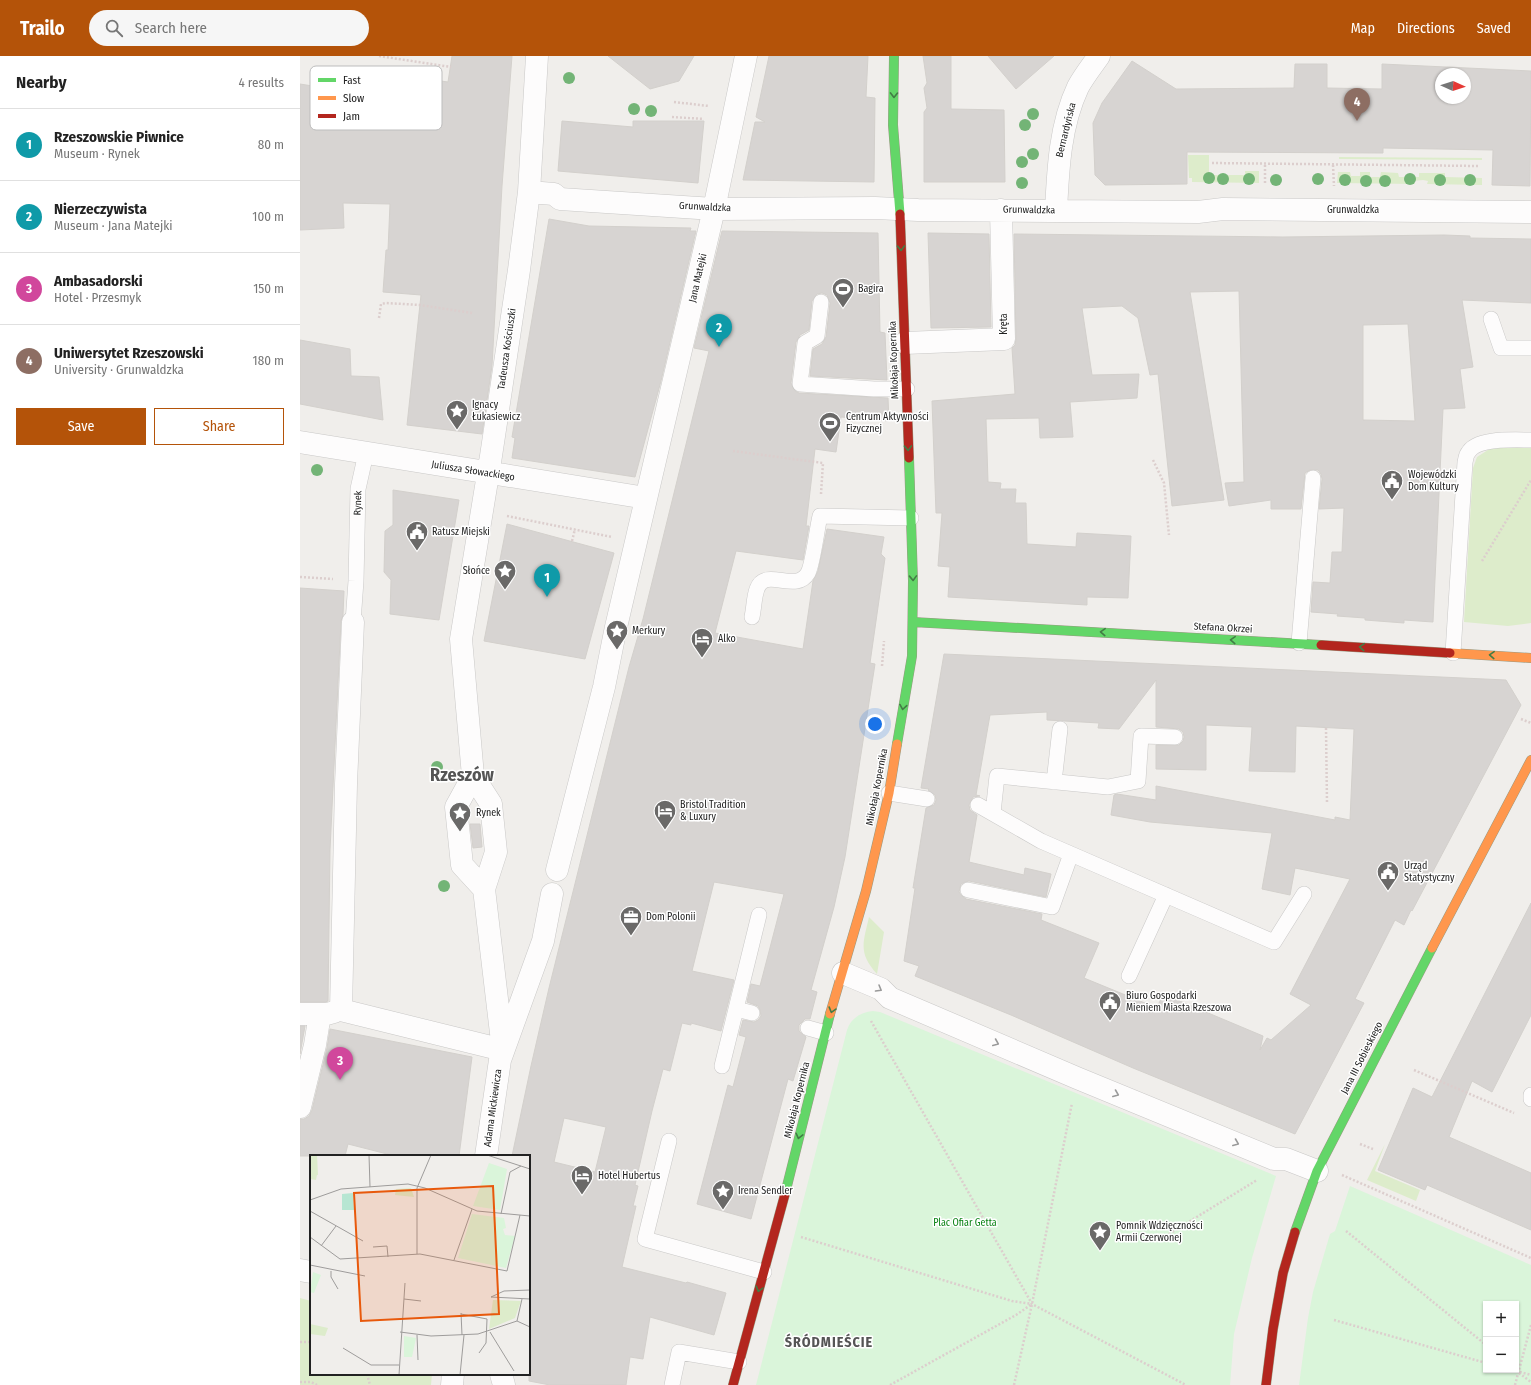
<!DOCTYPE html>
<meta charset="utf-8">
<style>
:root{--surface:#fff;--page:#f6f6f6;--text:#222;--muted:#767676;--line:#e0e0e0;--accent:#b45309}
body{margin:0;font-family:"Fira Sans Condensed",sans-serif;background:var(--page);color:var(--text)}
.controls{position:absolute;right:12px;bottom:12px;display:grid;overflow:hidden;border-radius:0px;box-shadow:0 1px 3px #0004}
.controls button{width:36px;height:36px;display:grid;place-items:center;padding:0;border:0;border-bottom:1px solid var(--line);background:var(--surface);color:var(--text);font:20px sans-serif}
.compass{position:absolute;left:1135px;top:12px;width:36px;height:36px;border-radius:50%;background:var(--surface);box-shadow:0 1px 3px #0004;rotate:93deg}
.you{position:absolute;left:575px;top:668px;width:14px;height:14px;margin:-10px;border:3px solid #fff;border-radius:50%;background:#1a73e8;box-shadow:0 0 0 6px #1a73e833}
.badge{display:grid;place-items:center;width:26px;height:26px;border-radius:50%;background:var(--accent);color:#fff;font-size:13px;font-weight:700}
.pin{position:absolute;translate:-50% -33px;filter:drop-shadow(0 1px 2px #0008)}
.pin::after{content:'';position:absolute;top:21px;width:14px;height:12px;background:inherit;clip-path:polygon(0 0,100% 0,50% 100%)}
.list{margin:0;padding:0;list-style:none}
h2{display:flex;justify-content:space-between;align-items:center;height:52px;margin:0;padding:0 16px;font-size:17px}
h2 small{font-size:13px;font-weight:400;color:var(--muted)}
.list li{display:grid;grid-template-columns:26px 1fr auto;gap:12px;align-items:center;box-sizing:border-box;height:72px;padding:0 16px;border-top:1px solid var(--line)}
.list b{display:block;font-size:15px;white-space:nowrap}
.list p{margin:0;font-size:13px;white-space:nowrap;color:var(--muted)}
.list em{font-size:13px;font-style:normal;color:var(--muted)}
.actions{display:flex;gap:8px;padding:12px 16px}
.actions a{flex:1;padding:9px 0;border:1px solid var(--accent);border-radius:0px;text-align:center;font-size:14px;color:var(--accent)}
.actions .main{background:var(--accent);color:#fff}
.icon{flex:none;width:22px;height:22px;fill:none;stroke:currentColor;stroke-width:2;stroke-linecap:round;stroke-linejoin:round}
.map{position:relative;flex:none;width:1231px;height:1329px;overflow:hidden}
header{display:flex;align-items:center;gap:24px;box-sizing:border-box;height:56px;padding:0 20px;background:var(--accent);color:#fff}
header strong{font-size:19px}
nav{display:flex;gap:22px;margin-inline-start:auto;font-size:14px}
.search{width:280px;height:36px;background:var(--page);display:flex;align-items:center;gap:10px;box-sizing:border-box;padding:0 14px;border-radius:22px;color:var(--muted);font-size:15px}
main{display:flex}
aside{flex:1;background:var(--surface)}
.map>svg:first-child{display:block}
</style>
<header>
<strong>Trailo</strong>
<div class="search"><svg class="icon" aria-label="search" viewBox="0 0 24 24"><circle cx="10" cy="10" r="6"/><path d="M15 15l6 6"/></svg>Search here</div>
<nav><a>Map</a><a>Directions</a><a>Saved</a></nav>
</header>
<main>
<aside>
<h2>Nearby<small>4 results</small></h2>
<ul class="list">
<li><span class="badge" style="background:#0f9aa8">1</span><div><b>Rzeszowskie Piwnice</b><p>Museum · Rynek</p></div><em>80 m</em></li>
<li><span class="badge" style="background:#0f9aa8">2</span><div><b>Nierzeczywista</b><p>Museum · Jana Matejki</p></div><em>100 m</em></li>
<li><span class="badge" style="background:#d1479c">3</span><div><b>Ambasadorski</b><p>Hotel · Przesmyk</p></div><em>150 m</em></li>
<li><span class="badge" style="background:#8d6e63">4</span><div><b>Uniwersytet Rzeszowski</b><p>University · Grunwaldzka</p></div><em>180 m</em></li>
</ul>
<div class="actions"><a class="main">Save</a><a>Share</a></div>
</aside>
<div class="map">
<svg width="1231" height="1329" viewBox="0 0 1231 1329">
<rect width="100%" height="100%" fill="#f0eeeb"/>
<path fill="#ddeccb" d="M888 99H909V119H945V115H959V127L892 126V122H889Z
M1039 101 1182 102V104L1039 103Z
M1038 116H1050L1051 120H1060V116H1070V121H1080L1081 116 1098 117 1099 121H1119V117H1145V121L1182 122V129L1127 128 1128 125 1123 124 1113 125 1115 128 1037 127Z
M1231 391V567L1208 570 1164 566 1173 412 1177 401 1191 392Z
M569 861 584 876 577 918C558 897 563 887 569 861Z
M1085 1088 1075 1115 1120 1134 1116 1145 1067 1124Z
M0 1242 11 1245V1318H132L131 1329H0Z"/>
<path fill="#daf5da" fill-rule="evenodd" d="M573 955 580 956 976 1120 952 1202 934 1278 930 1329H456L547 974C551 962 561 956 573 955Z
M1050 1130 1231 1209V1329H999L1008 1262 1013 1236 1030 1178 1035 1175ZM1186 1248H1216V1314H1186Z"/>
<path fill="#d7d4d2" stroke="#d3d0cc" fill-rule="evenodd" d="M152 0H212L202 130 192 310 182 378 107 369 121 239 83 236 86 194H88L90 148 43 147 44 172 0 174V28L63 38 66 19 90 22 91 18 148 26Z
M308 0H394L379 25 350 33Z
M469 0H568L566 41 575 42 574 126 443 124 455 66H465L456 61Z
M623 0H651V53L704 54 705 126H624V56L627 52 624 32 627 27Z
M688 0H754L716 33Z
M832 5 876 33 994 32 995 8H1027V32L1082 33V8L1231 15 1230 130 1192 129 1193 94 1083 92V97L887 96V128L805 129 795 119 793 67 802 47ZM1141 18H1165V42H1141Z
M262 65 333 71V65H404L398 127 258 115Z
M249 163 289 170 391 172 390 175H396L361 325 335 421 212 402 215 382 212 381Z
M422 175 578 177 580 276 585 277 587 324 510 320 513 293 522 288 526 281 530 247 527 239 522 237 517 238 512 245 509 274 500 279 496 286 491 327 495 335 499 337 588 342 589 365 541 361 536 396 515 393 506 470H509L503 504 436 495 415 577 503 593 513 525 518 515 527 473 584 481 581 498 585 502 570 607 575 608 545 801 534 851 511 934 517 936 510 963H505L499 969V975L506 981 493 1025 488 1023 451 1163 397 1148 428 1029 433 1031 446 981 439 979 443 964 454 966 458 964 461 960 460 954 458 950 447 946 451 928 460 930 484 838 414 826 392 915 434 924 421 975 391 967V969L382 967 370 1015 363 1013 352 1055 335 1129 338 1130 333 1150H336L322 1211 386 1227 387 1226 426 1237 414 1279 350 1261 343 1303 330 1301 326 1329H250L229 1325V1100H212L231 1010 249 932 329 611 343 563 409 295 394 292ZM264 1062 306 1071 295 1116 254 1106Z
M628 177 689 178 691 271 631 272Z
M714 178 983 181 1144 179 1170 180V182L1231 183V247L1162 244 1173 311 1160 313 1165 352 1143 353 1133 566 1104 564V567L1065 564V562L1037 560 1038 558 1011 556 1013 526 1030 527 1032 496H1042L1044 452 1019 453 1022 423 1021 418 1018 414H1010L1005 417 1001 453H971V444L929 450 925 427 944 426 939 235 890 236 924 444 872 450 858 318 850 319 838 262 822 250 782 252 792 319 839 318 837 342 770 346 773 381 740 382 739 362 686 363 688 426 701 427 700 433H716L715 447H726L727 488 776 491 777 477 831 480 828 542 787 541V549L648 541 650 511 638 510 642 457H636L632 345 715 338 712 292 715 289 716 283ZM1108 268 1115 365 1063 364V269Z
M0 284 50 293 51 320 79 321 83 364 0 348Z
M93 434 159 444 139 564 90 558 91 524 84 516 85 475 93 469Z
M207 468 314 497 285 603 184 585Z
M0 532 44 535 43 559 41 565 30 794 28 945 25 946H0Z
M644 598 1206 624 1221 649 1112 855 1111 854 1104 869 1095 864 1055 943 1064 947 995 1078 833 1012 711 959 615 920 619 910 604 905 615 832H613L626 752 634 749 636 744 635 739 628 734 629 733 621 732ZM856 624V671L879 673 883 676 884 681 883 685 879 689H856V713L906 714V669L952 671 949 715 995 716 996 670 1054 673 1050 764 1035 761V764L856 730V744L817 738 814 739 811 759 850 766 972 777 962 833 990 839 995 812 1050 823 990 938 1011 949 971 984 967 982 960 994 963 980 863 938 857 952 784 922 799 887 741 864 742 858 666 843 662 840 659 836 661 828 665 826 669 825 746 841 751 818 725 812 724 819 669 806 677 759 670 754 669 749 673 741 680 740 676 739 690 659 747 656V664L799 667 798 672 819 673Z
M170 768H180L182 791 173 792Z
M1231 847V959L1192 1036 1172 1025 1149 1081 1231 1117V1174L1127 1129 1125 1134 1078 1114 1113 1032 1132 1041Z
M0 970H5L0 998Z
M30 973 172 1001 159 1100H95L48 1088 45 1100H0V1063H4L9 1060 12 1054 27 992Z"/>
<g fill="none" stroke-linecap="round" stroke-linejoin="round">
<g stroke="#c9c8c7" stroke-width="16">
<path id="lane" d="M521 246 517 280 505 287 500 328 574 333H607
M1191 263 1201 292H1231
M452 561C454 552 454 541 457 533 465 510 496 538 508 517 513 508 517 472 520 460L611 462
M53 566 56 525 58 433 66 397
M999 587 1013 422
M1153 597 1165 406C1166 403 1166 399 1168 397 1176 381 1215 384 1231 384
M754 726 760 673
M589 737 627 743
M678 749 741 785 974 886 1004 838
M693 757 697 720 808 731 838 725 841 680 875 681
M668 834 752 851 771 798
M829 920 866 839
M436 953 452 957
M508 972 526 977
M422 1010 459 859
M1231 1039V1043
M369 1085 345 1183 464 1216
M372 1329 379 1296 439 1306"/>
</g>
<g stroke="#c9c8c7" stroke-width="23">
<path id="street" d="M229 136 254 138 260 143 414 153 575 152 618 154 898 156 923 153 1231 156
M756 155C758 113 760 69 778 31 784 20 792 10 799 0
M605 287 704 283 701 154
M0 386 346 442
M173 720 156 751 162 809 184 833
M257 814 304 631 316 571 414 153 446 0
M543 917 581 933 590 942 777 1022 974 1103H986L1017 1115
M41 954 203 994 184 833 196 796 191 748 173 720 161 583 191 400 219 214 229 136 237 0
M41 954 46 728 53 566
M0 958H27L34 956
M0 1051 15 989 20 958
M186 1100 200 1004 243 885 252 838
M0 1214 11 1216
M201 1318 204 1329
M152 1329 153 1318"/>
</g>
<g stroke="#999a82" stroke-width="10">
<path id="fast" d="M594 0 593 69 600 158
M613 566 1021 589
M597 688 612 600 613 525 609 402
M485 1138 530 958
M995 1176 1017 1115 1132 892"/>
</g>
<g stroke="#999a82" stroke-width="10">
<path id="slow" d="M1150 597 1231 602
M1132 892 1231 704
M530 958 566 835 589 737 597 688"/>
</g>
<g stroke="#999a82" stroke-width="10">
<path id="jam" d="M600 158 609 402
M1021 589 1150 597
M433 1329 485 1138
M966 1329 973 1273 983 1217 995 1176"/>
</g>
<path stroke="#dccecd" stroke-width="2.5" stroke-dasharray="2 2" stroke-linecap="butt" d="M79 0 151 11
M374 46 409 50
M372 61 404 63
M912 107 1179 110
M1033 109 1034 130
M965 127V108
M79 262 81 248 86 247 120 249 172 257
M433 395 523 407 521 438
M853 404 864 427 869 479
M207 460 312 481
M272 485 275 473
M1182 505 1231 424
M0 521 33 523
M582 610 584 585
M1221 663 1231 667
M1026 672 1027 747
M571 965 732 1248 886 1329
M1114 1014 1214 1057
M1060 1088 1073 1093
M1042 1119 1231 1202
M1046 1175 1186 1289
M869 1178 957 1124
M501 1181 712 1245 732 1248
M1034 1264 1186 1307
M0 1286H11
M1212 1314 1231 1319
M1219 1317 1231 1326
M67 1318 70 1329
M0 1326H11L17 1329
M590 1329 716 1259 732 1248
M714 1329 732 1248 772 1047
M1215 1329 1231 1269"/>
<use href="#lane" stroke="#fdfcfc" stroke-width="15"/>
<use href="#street" stroke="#fdfcfc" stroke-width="22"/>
<use href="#fast" stroke="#63d668" stroke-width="9"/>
<use href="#slow" stroke="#ff974d" stroke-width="9"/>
<use href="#jam" stroke="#b3261e" stroke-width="9"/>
</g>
<g fill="#73b476">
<circle cx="269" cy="22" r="6"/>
<circle cx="334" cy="53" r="6"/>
<circle cx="351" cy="55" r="6"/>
<circle cx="733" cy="58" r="6"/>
<circle cx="725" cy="69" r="6"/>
<circle cx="733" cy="98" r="6"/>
<circle cx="722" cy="106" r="6"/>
<circle cx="909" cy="122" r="6"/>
<circle cx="923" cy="123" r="6"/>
<circle cx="949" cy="123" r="6"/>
<circle cx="1018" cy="123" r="6"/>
<circle cx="1110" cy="123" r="6"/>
<circle cx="976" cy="124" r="6"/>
<circle cx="1045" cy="124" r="6"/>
<circle cx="1140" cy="124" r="6"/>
<circle cx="1170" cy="124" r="6"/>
<circle cx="1066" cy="125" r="6"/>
<circle cx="1085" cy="125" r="6"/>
<circle cx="722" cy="127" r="6"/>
<circle cx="17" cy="414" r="6"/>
<circle cx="137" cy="711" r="6"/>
<circle cx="144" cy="830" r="6"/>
</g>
<defs><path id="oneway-chevron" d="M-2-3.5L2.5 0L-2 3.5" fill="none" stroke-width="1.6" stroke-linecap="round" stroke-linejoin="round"/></defs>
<g stroke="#427c45">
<use href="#oneway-chevron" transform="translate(594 39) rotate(91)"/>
<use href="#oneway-chevron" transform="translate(601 192) rotate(88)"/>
<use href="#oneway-chevron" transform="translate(608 392) rotate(88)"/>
<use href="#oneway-chevron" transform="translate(613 522) rotate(88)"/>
<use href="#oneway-chevron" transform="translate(803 576) rotate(-177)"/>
<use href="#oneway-chevron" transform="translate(933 584) rotate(-177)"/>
<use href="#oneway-chevron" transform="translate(1062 591) rotate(-176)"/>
<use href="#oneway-chevron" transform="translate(1192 599) rotate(-177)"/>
<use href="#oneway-chevron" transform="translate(603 651) rotate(99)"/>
<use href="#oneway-chevron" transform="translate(532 954) rotate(106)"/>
<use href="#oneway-chevron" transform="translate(499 1080) rotate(104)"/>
<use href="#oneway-chevron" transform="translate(459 1233) rotate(106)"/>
</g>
<g stroke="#9a9a9a">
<use href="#oneway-chevron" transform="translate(579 933) rotate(30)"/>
<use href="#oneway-chevron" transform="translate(696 987) rotate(23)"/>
<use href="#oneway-chevron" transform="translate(816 1038) rotate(22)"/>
<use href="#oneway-chevron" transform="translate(936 1087) rotate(22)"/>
</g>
<defs>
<g id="stadium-pin" transform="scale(1.15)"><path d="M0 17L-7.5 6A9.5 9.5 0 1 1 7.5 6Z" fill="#6a6968" stroke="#fff"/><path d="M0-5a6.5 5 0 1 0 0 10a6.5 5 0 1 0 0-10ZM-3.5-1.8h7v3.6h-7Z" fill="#fff"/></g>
<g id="sight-pin" transform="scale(1.15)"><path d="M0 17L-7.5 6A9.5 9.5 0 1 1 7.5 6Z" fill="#6a6968" stroke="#fff"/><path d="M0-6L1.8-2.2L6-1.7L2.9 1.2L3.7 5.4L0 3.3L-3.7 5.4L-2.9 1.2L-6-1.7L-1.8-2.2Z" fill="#fff"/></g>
<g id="civic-pin" transform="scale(1.15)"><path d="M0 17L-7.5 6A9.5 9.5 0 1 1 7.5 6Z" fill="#6a6968" stroke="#fff"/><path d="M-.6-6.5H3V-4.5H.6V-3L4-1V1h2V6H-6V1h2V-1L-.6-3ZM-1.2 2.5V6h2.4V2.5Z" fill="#fff"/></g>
<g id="hotel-pin" transform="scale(1.15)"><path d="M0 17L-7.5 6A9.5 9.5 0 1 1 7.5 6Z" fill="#6a6968" stroke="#fff"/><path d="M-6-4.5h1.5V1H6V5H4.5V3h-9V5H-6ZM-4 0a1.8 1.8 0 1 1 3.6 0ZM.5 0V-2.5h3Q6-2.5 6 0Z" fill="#fff"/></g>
<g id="office-pin" transform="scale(1.15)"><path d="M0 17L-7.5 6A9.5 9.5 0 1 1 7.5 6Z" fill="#6a6968" stroke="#fff"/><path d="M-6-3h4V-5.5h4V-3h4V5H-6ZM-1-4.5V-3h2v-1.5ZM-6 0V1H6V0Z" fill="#fff"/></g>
</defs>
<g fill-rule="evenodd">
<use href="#stadium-pin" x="543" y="233"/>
<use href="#sight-pin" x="157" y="355"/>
<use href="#stadium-pin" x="530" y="367"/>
<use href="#civic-pin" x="1092" y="425"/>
<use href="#civic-pin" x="117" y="476"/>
<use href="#sight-pin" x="205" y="515"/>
<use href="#sight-pin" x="317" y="575"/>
<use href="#hotel-pin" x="402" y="583"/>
<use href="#hotel-pin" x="365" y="755"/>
<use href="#sight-pin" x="160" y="757"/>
<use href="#civic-pin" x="1088" y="816"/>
<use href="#office-pin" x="331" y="861"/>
<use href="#civic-pin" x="810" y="946"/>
<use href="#hotel-pin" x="282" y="1120"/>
<use href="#sight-pin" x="423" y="1135"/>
<use href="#sight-pin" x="800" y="1176"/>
</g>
<g text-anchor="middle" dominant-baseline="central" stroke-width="3" stroke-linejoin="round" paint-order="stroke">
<g font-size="10" fill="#222" stroke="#fff">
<text transform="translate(766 74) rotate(-76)">Bernardyńska</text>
<text transform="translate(405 151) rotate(3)">Grunwaldzka</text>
<text transform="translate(729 154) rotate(1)">Grunwaldzka</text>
<text x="1053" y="154">Grunwaldzka</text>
<text transform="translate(398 222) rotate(-77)">Jana Matejki</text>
<text transform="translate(704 268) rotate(-90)">Kręta</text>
<text transform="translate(207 293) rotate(-82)">Tadeusza Kościuszki</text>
<text transform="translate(594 304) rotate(-92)">Mikołaja Kopernika</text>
<text transform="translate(173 415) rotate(9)">Juliusza Słowackiego</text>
<text transform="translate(58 447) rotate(-88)">Rynek</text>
<text transform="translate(923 572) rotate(3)">Stefana Okrzei</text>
<text transform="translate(577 731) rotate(-79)">Mikołaja Kopernika</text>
<text transform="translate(1062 1002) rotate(-63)">Jana III Sobieskiego</text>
<text transform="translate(497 1044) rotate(-76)">Mikołaja Kopernika</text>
<text transform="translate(193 1052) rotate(-82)">Adama Mickiewicza</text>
</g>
<g font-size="10" fill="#222" stroke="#fff" text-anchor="start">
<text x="558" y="233">Bagira</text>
<text x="172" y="349">Ignacy<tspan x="172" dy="12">Łukasiewicz</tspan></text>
<text x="546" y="361">Centrum Aktywności<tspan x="546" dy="12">Fizycznej</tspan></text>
<text x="1108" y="419">Wojewódzki<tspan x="1108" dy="12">Dom Kultury</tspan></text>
<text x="132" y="476">Ratusz Miejski</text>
<text x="190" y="515" text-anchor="end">Słońce</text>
<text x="332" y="575">Merkury</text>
<text x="418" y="583">Alko</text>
<text x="380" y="749">Bristol Tradition<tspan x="380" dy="12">&amp; Luxury</tspan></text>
<text x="176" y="757">Rynek</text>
<text x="1104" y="810">Urząd<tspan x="1104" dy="12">Statystyczny</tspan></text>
<text x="346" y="861">Dom Polonii</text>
<text x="826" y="940">Biuro Gospodarki<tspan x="826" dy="12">Mieniem Miasta Rzeszowa</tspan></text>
<text x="298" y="1120">Hotel Hubertus</text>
<text x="438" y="1135">Irena Sendler</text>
<text x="816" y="1170">Pomnik Wdzięczności<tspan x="816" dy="12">Armii Czerwonej</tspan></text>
</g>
<g font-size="10" fill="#0c8416" stroke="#fff">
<text x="665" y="1167">Plac Ofiar Getta</text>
</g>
<g font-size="14" font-weight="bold" letter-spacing="1" fill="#555" stroke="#fff">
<text x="529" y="1286">ŚRÓDMIEŚCIE</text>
</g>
<g font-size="18" font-weight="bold" fill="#555" stroke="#fff">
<text x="162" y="719">Rzeszów</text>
</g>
</g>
<g transform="translate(10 1099)">
<rect width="220" height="220" fill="#f0eeeb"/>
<path d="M0 0H7L8 20 1 21 7 20 6 25 0 24ZM101 33 104 42 85 40 86 34ZM183 145 211 146 205 163 179 174ZM0 169 18 173 15 181 0 179Z" fill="#ddeccb"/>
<path d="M179 8 197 14 190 55 163 51ZM162 59 194 63 196 73 193 74 195 80 205 81 196 113 148 103ZM3 117 11 120 4 138 0 137ZM94 181 106 183 102 202H94Z" fill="#daf5da"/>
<path d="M43 38 44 55H32V39Z" fill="#b7e6d2"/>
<path fill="none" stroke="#9e9c9b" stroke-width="1" d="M59 0 60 32M177 0 220 14M0 45 31 34 98 29 115 33 167 56 220 61M0 56 53 86M191 59 200 17 211 11M0 82 30 104 110 99 197 116 210 60M11 91 26 71M63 92 77 91 78 102M107 99V33L121 0M144 105 162 54M0 110 55 121M21 116V122L28 134M181 142 194 136 220 135M181 142 220 144M94 144 111 146M151 158 152 180M151 159 177 164 176 188 169 198M207 166 212 144M90 177 121 181 168 179 207 166 220 172M180 177 204 216M107 180 108 205M33 193 61 210H89M89 220 95 128M150 220 154 180"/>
<path fill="#e8590c" fill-opacity="0.15" stroke="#e8590c" stroke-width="2" d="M183 31 189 159 51 166 44 38Z"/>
<rect width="220" height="220" fill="none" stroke="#222" stroke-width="2"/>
</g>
<rect x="10" y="10" width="132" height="64" rx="6" fill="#fff" stroke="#bdbdbd" stroke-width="1"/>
<rect x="18" y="22" width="18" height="4" fill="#63d668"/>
<rect x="18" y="40" width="18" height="4" fill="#ff974d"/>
<rect x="18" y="58" width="18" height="4" fill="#b3261e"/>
<g font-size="11" fill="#222">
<text x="43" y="28">Fast</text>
<text x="43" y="46">Slow</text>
<text x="43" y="64">Jam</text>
</g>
</svg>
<div class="controls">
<button>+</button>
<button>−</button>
</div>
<svg class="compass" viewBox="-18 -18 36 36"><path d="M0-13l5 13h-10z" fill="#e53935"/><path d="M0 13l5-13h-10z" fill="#767676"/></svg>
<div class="you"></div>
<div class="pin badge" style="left:247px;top:541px;background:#0f9aa8">1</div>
<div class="pin badge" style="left:419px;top:291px;background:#0f9aa8">2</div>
<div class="pin badge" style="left:40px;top:1024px;background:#d1479c">3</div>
<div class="pin badge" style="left:1057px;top:65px;background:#8d6e63">4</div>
</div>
</main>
